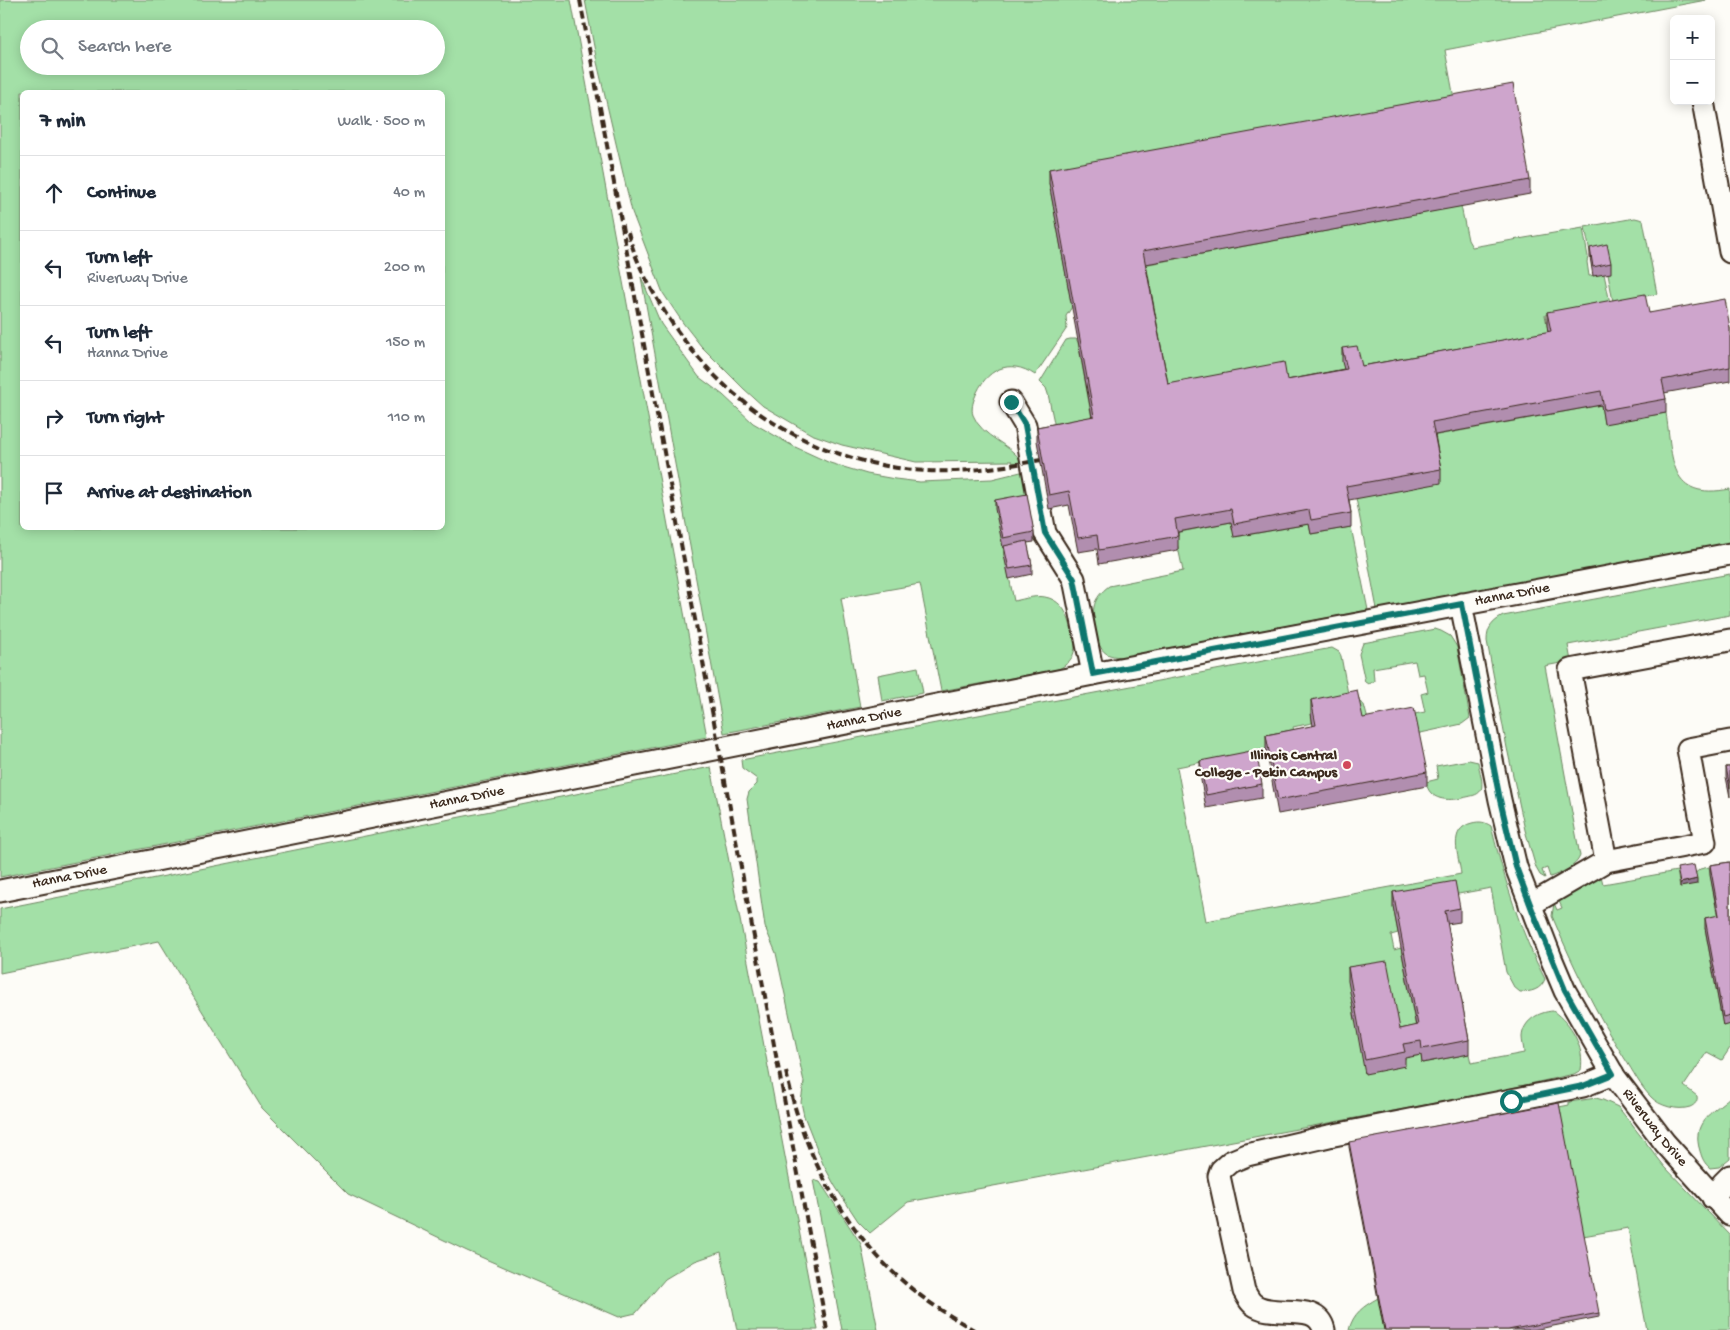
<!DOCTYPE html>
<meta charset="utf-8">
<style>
:root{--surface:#fff;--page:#f2f2f3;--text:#1f2937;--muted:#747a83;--line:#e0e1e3}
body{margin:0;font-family:"Gochi Hand",sans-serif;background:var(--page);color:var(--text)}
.controls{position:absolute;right:15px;top:15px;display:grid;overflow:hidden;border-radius:8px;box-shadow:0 2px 12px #0003}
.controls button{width:45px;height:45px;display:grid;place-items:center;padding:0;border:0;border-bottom:1px solid var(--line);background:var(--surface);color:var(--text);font:25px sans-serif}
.stop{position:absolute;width:15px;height:15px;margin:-11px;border:4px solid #0f766e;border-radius:50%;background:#fff}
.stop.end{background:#0f766e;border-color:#fff;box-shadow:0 1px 5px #0008}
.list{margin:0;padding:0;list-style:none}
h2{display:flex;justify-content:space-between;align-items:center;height:65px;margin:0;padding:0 20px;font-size:21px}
h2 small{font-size:16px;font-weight:400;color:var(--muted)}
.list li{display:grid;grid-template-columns:32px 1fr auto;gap:15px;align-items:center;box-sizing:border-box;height:75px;padding:0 20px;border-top:1px solid var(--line)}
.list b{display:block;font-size:19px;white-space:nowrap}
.list p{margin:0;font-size:16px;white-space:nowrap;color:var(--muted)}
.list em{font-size:16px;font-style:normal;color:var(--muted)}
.icon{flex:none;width:28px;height:28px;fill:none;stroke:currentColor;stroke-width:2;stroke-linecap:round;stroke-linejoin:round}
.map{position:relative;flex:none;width:1730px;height:1330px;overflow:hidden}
.search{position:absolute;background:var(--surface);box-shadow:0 2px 12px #0003;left:20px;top:20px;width:425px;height:55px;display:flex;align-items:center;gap:12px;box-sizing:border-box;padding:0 18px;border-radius:28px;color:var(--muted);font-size:19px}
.panel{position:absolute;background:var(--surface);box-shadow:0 2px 12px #0003;left:20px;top:90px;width:425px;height:440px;border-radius:8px}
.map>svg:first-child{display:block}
</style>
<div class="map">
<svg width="1730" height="1330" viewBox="0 0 1730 1330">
<rect width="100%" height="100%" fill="#fdfcf7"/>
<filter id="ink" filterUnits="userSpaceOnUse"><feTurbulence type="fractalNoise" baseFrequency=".02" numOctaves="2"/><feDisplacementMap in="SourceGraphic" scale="10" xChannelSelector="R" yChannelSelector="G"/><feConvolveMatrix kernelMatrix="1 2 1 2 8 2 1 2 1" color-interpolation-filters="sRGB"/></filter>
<g filter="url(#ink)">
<path fill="#a3e0a7" stroke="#6f8562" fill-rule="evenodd" d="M0 0H571L707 737 0 877ZM29 29H436V66H29ZM22 92H442V528H22Z
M585 0H1706L1445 50 1456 109 1049 183 1072 307 1066 316 1067 328 1035 375C1009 357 985 370 975 397 973 402 971 409 973 415 982 438 1010 443 1022 462L1013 463 1012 461 916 462 842 445 811 434 763 406 744 389 701 346 683 323 663 293 632 212 597 62Z
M1461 206 1468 240 1472 247 1583 228 1588 257 1587 262 1589 276 1604 274 1610 303 1545 315 1551 345 1347 383 1168 398 1143 265Z
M1635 218 1643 220 1657 294 1613 302 1608 273 1591 257 1585 227Z
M641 277 661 324 699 377 723 395 753 423 793 446 830 463 867 474 895 479 920 482 992 479 1025 471 1031 502 1027 503 1003 547 1014 601C1025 599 1037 594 1049 598 1066 604 1070 621 1073 636 1074 641 1076 647 1074 652 1072 660 1066 665 1059 669L941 691 920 584 841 598 860 707 724 733Z
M1070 339H1076L1078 342 1094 430 1057 437 1048 394 1046 388 1040 382 1066 340Z
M1601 405 1604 423 1666 413C1673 459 1668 501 1730 489V544L1377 609 1356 498 1432 436Z
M1231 522 1235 537 1309 524 1311 534 1351 527 1368 610 1129 656C1104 659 1099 651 1095 628 1092 609 1092 599 1109 586L1183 571 1175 533Z
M1730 574V615L1568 645 1571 661 1545 666 1580 856C1576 867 1561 873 1550 877L1547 868 1542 870 1545 878 1540 875 1536 868 1525 830 1507 748 1487 641C1487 628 1492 622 1503 616Z
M1435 629 1441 631 1450 636 1457 647 1470 718 1462 724 1416 734 1369 723 1425 712 1421 694 1428 692 1424 674 1418 675 1415 661 1373 668 1374 681 1368 684 1365 682 1359 654 1363 643Z
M1332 648 1339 652 1341 656 1348 694 1364 705 1368 720 1311 713 1312 723 1293 727 1297 743 1177 767 1206 921 1461 874C1459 856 1447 829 1472 823 1480 821 1485 822 1491 826 1504 878 1520 932 1545 979 1541 990 1531 992 1520 992L1514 987 1506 972 1491 888 1393 906 1398 933 1391 935 1394 950 1401 948 1418 1039 1403 1058 1421 1055 1422 1063 1469 1054 1471 1063 1524 1053C1524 1048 1522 1042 1522 1037 1523 1021 1538 1012 1553 1011 1571 1024 1585 1047 1581 1070L1574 1074 1494 1092 908 1202 870 1233 858 1221 835 1186 823 1164 804 1116 801 1102 804 1082 776 953 765 927 747 799 749 792 757 784V779L742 768 741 760Z
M918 667 923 693 882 701 878 675Z
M1469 760 1478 762C1479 770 1484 783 1481 790 1478 796 1469 796 1463 798 1448 801 1429 801 1426 782L1438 779 1436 766Z
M711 767 818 1330H737L721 1252 695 1261 665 1279 636 1313 619 1317 467 1251 348 1194 262 1108 159 941 0 973V909Z
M1709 867 1719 925 1705 928 1723 1025 1730 1024V1048L1722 1060 1707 1052 1684 1086 1697 1096C1698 1101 1695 1105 1690 1107 1678 1111 1659 1106 1651 1097 1640 1086 1633 1071 1625 1059 1596 1013 1573 966 1552 916L1554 903 1557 910 1562 908 1558 899 1600 872 1603 884 1677 871 1680 887 1700 869Z
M1730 1097V1158L1719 1167 1710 1168C1704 1163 1702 1158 1700 1151 1691 1123 1711 1113 1730 1097Z
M1596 1098 1603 1100 1618 1107 1665 1167 1730 1235V1330H1647L1628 1228 1583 1236 1559 1107 1569 1105V1102Z
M813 1180 820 1182 861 1244 878 1330H842Z
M1378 1298 1384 1330H1349C1353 1313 1364 1306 1378 1298Z"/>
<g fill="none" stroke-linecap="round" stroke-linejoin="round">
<g stroke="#3b2a1e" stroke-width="25">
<g id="minor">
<path d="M1703 101 1730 252"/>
<path d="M1011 402 1025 425 1045 533 1074 579 1093 674"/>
<path id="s1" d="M1461 604 1500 800 1516 867 1551 958 1565 991 1614 1076 1665 1143 1730 1215"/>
<path d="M1606 861 1570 670 1730 640"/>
<path id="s2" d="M0 891 1093 674 1730 554"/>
<path d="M1530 905 1606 861 1705 842 1688 749 1730 741"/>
<path d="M1713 1198 1723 1183 1730 1176"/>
<path d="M1324 1330C1317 1299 1273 1320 1253 1304 1249 1301 1247 1296 1244 1291L1219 1176 1221 1170 1230 1162 1247 1155 1329 1136 1583 1086 1613 1074"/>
</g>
</g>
<use href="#minor" stroke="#fdfcf7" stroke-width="21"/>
<path stroke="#3b2a1e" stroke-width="4" stroke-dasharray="8 4" stroke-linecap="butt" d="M580 0 827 1330
M628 232C634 257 647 282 660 304 715 397 799 455 905 469 950 475 997 468 1041 460
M786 1072C790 1089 794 1106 800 1123 820 1182 857 1242 905 1283 925 1301 950 1316 974 1330"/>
</g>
<path fill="#b18eaf" stroke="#3b2a1e" d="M1049 169 1530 180V194L1146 264 1168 384 1287 380 1344 369 1342 362V348L1362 366 1548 332 1547 325V312L1649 313 1730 328V381L1664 393 1666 399V413L1604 424 1601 405 1435 435 1441 469V483L1349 500 1351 513V527L1311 534 1309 524 1234 537 1231 522 1178 532V550L1099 564 1097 549 1078 552 1069 505 1049 509 1037 441V427L1092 417 1049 183Z
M1590 248 1611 263V273L1593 276 1590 257Z
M995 500 1034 532V542L1027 543 1032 565V574L1009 579 1004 555V547H1003L995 509Z
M1311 700 1363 718 1427 772V786L1278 814 1266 749V735L1313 726 1311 713Z
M1200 761 1262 784V798L1206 808 1200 775Z
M1726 767H1730V797L1726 777Z
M1730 862V1024L1723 1026 1705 928V918L1718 916 1710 875V865Z
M1393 892 1460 908V922L1447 924 1469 1040V1054L1422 1063 1421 1055 1405 1058V1066L1365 1074 1348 981V967L1400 1029 1416 1026 1393 906Z
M1349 1142 1599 1313V1317L1533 1330H1384L1349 1147Z"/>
<path fill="#90748f" stroke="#3b2a1e" d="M1697 879V884L1680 887V883Z"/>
<path fill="#cea5cc" stroke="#3b2a1e" d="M1513 84 1530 180 1143 251 1168 384 1284 362 1287 380 1347 369 1342 348 1357 346 1362 366 1551 331 1547 312 1645 294 1649 313 1725 299 1730 328V367L1662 380 1666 399 1604 410 1601 391 1432 422 1441 469 1346 486 1351 513 1311 520 1309 510 1234 524 1231 509 1175 519 1178 536 1099 550 1097 535 1078 538 1069 491 1049 495 1037 427 1094 416 1049 169Z
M1607 244 1611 263 1593 267 1590 248Z
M1027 494 1034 532 1003 538 995 500Z
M1027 541 1032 565 1009 569 1004 546Z
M1357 690 1363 718 1414 708 1427 772 1278 800 1266 735 1316 725 1311 700Z
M1256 750 1262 784 1206 795 1200 761Z
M1726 767H1730V788Z
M1730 862V1015L1723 1017 1705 918 1719 915 1710 865Z
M1694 865 1697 879 1680 883 1677 868Z
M1455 881 1460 908 1445 911 1469 1040 1422 1049 1421 1041 1403 1044 1405 1052 1365 1060 1348 967 1387 961 1400 1029 1418 1025 1393 892Z
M1559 1103 1599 1313 1508 1330H1385L1349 1142Z"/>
</g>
<g fill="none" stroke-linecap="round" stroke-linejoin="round" filter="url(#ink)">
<path stroke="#0f766e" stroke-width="6" d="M1011 402 1025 425 1045 533 1074 579 1093 674 1462 604 1500 800 1516 867 1533 912 1565 990 1613 1074 1583 1086 1511 1101"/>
</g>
<circle fill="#d1495b" stroke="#fdfcf7" stroke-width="2" cx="1347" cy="765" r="5"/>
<g text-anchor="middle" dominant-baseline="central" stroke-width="4.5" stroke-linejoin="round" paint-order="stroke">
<g font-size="15" fill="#3b2a1e" stroke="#fdfcf7">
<text stroke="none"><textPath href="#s2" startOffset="1541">Hanna Drive</textPath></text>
<text stroke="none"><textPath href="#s2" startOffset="881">Hanna Drive</textPath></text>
<text stroke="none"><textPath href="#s2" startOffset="476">Hanna Drive</textPath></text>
<text stroke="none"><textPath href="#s2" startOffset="71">Hanna Drive</textPath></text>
<text stroke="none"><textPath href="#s1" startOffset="566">Riverway Drive</textPath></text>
</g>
<g font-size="15" font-weight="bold" fill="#3b2a1e" stroke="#fdfcf7" text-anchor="end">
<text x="1337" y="756">Illinois Central<tspan x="1337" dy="17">College - Pekin Campus</tspan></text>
</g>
</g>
</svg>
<div class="controls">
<button>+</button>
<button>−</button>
</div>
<div class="stop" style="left:1511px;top:1101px"></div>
<div class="stop end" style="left:1011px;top:402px"></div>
<div class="search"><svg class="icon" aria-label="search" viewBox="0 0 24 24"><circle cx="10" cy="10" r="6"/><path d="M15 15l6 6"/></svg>Search here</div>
<section class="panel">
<h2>7 min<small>Walk · 500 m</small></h2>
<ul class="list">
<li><svg class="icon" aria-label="ahead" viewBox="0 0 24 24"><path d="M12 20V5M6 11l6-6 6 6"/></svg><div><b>Continue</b></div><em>40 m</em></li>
<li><svg class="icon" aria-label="left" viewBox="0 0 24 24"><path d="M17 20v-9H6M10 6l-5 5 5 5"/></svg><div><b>Turn left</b><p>Riverway Drive</p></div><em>200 m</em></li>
<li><svg class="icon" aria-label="left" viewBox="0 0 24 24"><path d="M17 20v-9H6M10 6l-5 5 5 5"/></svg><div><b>Turn left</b><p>Hanna Drive</p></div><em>150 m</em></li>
<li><svg class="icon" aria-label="right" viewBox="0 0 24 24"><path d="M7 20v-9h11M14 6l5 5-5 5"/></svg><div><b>Turn right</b></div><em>110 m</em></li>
<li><svg class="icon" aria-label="arrive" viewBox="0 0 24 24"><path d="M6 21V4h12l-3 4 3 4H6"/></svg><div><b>Arrive at destination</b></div></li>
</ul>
</section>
</div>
